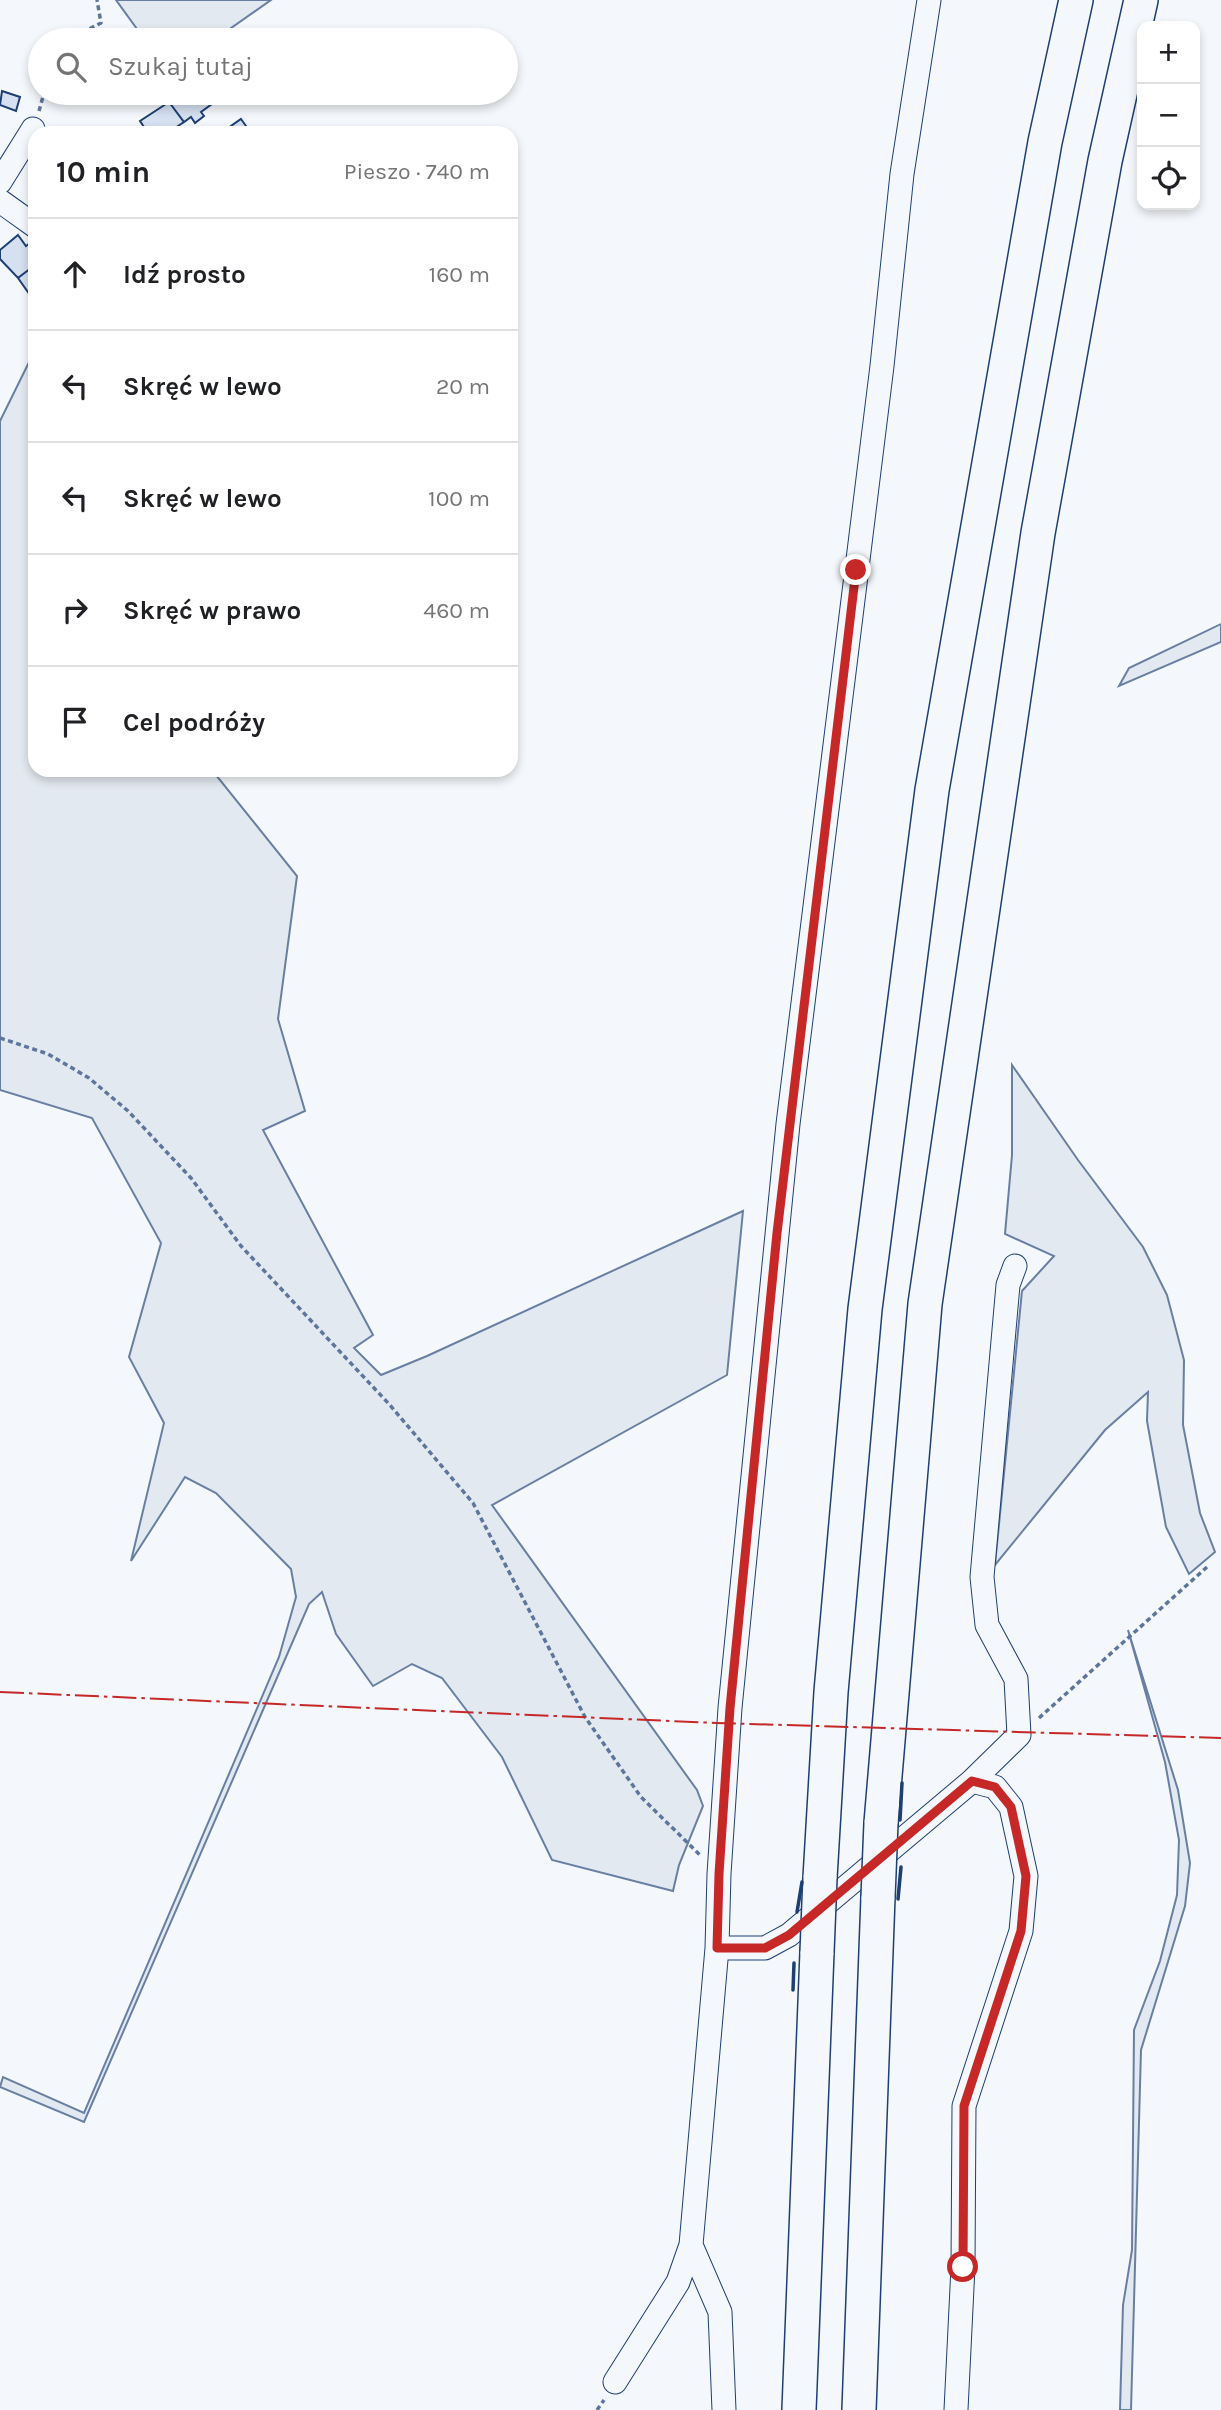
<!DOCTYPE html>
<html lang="pl">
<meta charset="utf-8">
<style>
:root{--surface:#fff;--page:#f2f2f2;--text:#202124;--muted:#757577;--line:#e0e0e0}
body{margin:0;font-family:Karla,sans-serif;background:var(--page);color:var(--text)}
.controls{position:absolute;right:21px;top:21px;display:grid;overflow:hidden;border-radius:14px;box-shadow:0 4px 10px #0003}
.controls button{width:63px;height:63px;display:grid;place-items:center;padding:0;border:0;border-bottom:2px solid var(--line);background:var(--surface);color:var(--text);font:35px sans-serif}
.stop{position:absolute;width:21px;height:21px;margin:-16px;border:5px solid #c62828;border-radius:50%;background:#fff}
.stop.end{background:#c62828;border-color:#fff;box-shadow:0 2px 7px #0008}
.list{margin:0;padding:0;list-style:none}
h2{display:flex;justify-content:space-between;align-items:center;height:91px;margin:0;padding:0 28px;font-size:30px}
h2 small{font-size:23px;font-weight:400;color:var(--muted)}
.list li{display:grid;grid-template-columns:46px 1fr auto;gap:21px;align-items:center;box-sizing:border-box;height:112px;padding:0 28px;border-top:2px solid var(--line)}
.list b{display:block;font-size:26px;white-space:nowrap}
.list em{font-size:23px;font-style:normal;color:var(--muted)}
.icon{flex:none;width:38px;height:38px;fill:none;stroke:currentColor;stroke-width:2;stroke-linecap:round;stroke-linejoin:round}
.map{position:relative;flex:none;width:1221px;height:2410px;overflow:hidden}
.search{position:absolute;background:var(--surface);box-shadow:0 4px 10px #0003;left:28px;top:28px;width:490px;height:77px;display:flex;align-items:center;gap:18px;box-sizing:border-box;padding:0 24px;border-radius:38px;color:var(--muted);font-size:26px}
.panel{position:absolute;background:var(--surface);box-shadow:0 4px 10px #0003;left:28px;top:126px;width:490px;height:651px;border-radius:21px}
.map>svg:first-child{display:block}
</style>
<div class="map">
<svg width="1221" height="2410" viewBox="0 0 1221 2410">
<rect width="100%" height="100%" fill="#f4f7fb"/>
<path fill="#e3e9f0" stroke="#687fa3" stroke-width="2" d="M116 0H271L214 40H145Z
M35 350V770H212L297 876 278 1019 305 1111 263 1130 373 1335 354 1348 381 1375 427 1356 743 1211 727 1375 492 1505 697 1790 703 1806 679 1865 673 1891 552 1860 502 1757 442 1678 412 1664 373 1686 336 1634 322 1592 309 1604 84 2122 0 2087 3 2077 84 2113 279 1657 296 1597 291 1569 216 1493 185 1477 131 1561 164 1423 129 1357 161 1243 92 1118 0 1090V421Z
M1221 624V642L1119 686 1129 668Z
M1012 1065 1078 1160 1143 1247 1167 1295 1184 1360 1183 1425 1200 1513 1215 1552 1189 1574 1166 1527 1147 1421 1148 1392 1105 1430 995 1565 1022 1291 1054 1256 1005 1234 1012 1155Z
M1128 1630 1178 1790 1190 1863 1185 1906 1141 2050 1131 2410H1120L1123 2305 1132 2250 1134 2030 1160 1961 1177 1895 1179 1840 1165 1762Z"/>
<path fill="#d5e0f0" stroke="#1d3f73" stroke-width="2" d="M2 91 20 97 16 111 0 105Z
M179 93H204L212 104 201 112 204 116 195 123 191 117 184 122 169 102Z
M169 102 184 122 175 128 178 133H148L140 121Z
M241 119 251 133H221Z
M18 235 26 246 30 243 35 249V253L32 255 35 259V265L18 278 0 259V250Z
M35 265V302L18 278Z"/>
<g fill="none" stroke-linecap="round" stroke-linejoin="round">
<g stroke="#1d3f73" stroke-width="25">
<path id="minor" d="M0 182 33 129
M0 201 35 226
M717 1948H765L789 1935 972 1781 1019 1735 1016 1679 987 1625 982 1577 1008 1285 1015 1266
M615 2382 678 2282 691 2245
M724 2410 720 2312 691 2245 717 1948 719 1874 730 1708 788 1124 882 366 902 174 929 0
M956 2410 963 2267 964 2106 1021 1931 1026 1876 1011 1807 995 1787 972 1781"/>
</g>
<g stroke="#1d3f73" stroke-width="36">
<path id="highway" d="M881 1823 925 1304 1038 533 1105 161 1141 0
M820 1878 831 1692 865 1309 932 790 1045 142 1076 0
M799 2410 817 1952
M859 2410 878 1897"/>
</g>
<path stroke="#5e769c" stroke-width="3.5" stroke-dasharray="5 3.5" stroke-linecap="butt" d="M67 40 101 23 97 0
M39 111 44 93
M0 1038 48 1054 89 1078 128 1111 191 1178 241 1246 389 1404 473 1503 585 1717 641 1797 700 1855
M1039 1718 1207 1567
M597 2410 604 2400"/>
<use href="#minor" stroke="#f4f7fb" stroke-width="23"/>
<use href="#highway" stroke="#f4f7fb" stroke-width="33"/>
<g stroke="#1d3f73" stroke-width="36" stroke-linecap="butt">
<path id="highway-bridge" d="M878 1897 881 1823
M817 1952 820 1878"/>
</g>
<use href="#highway-bridge" stroke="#f4f7fb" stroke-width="33"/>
<path stroke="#1d3f73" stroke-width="3.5" d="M900 1820 902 1783
M898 1899 901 1867
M797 1912 802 1882
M793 1990 794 1963"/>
<path stroke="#c62828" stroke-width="2" stroke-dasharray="24 5 3.5 5" stroke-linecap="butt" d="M0 1692 716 1723 1221 1738"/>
</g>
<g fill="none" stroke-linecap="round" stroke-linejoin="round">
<path stroke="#c62828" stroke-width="9" d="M856 570 777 1233 730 1708 719 1874 717 1948H765L789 1935 972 1781 995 1787 1011 1807 1026 1876 1021 1931 964 2106 963 2267"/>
</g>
</svg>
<div class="controls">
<button>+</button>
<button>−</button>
<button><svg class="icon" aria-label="locate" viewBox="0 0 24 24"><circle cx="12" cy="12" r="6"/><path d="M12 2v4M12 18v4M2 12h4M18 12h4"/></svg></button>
</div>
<div class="stop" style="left:963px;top:2267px"></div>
<div class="stop end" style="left:856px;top:570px"></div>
<div class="search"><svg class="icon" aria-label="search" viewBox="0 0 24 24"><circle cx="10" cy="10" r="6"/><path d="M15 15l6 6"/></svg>Szukaj tutaj</div>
<section class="panel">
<h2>10 min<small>Pieszo · 740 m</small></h2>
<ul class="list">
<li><svg class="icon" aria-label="ahead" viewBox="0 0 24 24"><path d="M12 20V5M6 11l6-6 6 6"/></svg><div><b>Idź prosto</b></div><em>160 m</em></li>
<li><svg class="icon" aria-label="left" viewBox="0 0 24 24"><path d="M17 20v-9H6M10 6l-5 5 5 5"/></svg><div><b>Skręć w lewo</b></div><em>20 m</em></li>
<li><svg class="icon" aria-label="left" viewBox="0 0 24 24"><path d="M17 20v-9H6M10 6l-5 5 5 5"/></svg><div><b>Skręć w lewo</b></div><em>100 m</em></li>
<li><svg class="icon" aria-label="right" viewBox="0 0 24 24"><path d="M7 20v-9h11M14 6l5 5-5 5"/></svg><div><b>Skręć w prawo</b></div><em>460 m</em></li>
<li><svg class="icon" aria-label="arrive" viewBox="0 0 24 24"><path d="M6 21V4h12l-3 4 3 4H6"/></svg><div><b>Cel podróży</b></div></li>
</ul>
</section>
</div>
